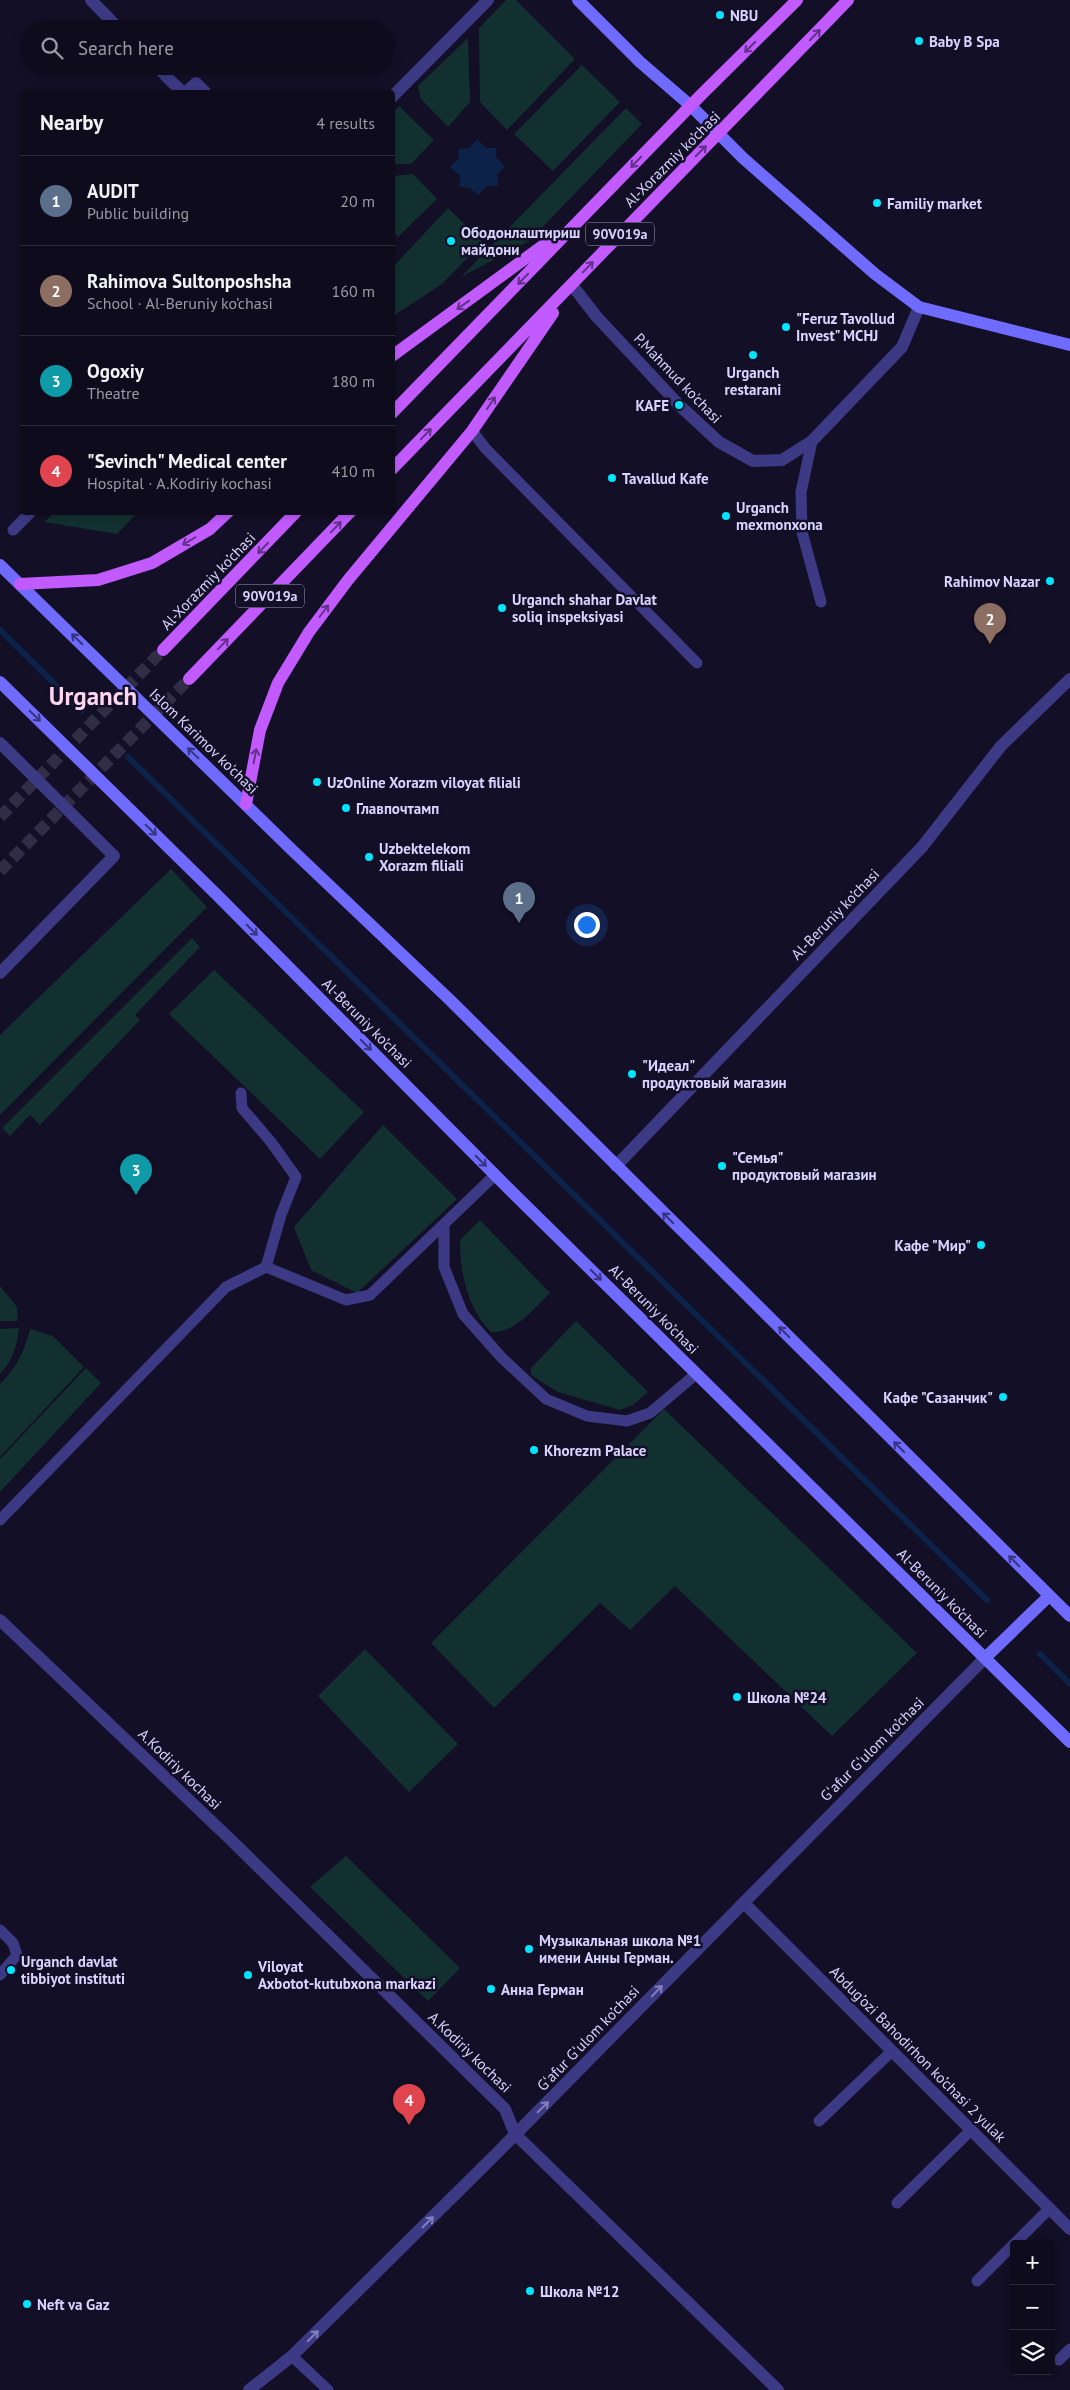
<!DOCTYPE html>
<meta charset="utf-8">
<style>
:root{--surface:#0e0b1c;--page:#1c1929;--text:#f1f3f6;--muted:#9b9ba3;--line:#2e2b3b;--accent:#00e5ff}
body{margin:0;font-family:"PT Sans",sans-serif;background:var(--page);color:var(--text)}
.controls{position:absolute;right:15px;bottom:15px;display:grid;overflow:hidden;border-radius:5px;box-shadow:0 2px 8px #0003}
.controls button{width:45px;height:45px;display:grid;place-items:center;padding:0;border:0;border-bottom:1px solid var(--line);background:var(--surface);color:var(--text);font:25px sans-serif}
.you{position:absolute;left:586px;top:924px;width:18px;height:18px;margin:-12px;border:4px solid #fff;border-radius:50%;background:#1a73e8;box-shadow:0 0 0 8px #1a73e833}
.badge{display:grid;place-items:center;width:32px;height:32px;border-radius:50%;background:var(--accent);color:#fff;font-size:16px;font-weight:700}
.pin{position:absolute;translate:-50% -41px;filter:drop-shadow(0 1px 2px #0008)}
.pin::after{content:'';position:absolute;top:26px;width:18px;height:15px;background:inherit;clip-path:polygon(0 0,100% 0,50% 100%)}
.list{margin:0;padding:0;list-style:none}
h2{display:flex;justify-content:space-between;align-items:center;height:65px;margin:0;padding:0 20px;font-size:21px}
h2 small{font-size:16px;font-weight:400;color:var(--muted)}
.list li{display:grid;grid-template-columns:32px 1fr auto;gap:15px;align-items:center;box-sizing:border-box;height:90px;padding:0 20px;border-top:1px solid var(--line)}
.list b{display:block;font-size:19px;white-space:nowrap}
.list p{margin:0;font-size:16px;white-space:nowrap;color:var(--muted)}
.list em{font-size:16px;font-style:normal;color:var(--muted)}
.icon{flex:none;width:28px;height:28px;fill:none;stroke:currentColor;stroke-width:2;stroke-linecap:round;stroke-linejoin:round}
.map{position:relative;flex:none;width:1070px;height:2390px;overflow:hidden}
.search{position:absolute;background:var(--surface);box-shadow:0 2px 8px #0003;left:20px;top:20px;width:375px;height:55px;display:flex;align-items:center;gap:12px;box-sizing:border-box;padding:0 18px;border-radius:28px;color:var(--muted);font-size:19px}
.panel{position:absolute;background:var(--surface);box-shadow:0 2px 8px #0003;left:20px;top:90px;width:375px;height:425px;border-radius:5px}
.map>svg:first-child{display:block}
</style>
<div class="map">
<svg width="1070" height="2390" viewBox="0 0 1070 2390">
<rect width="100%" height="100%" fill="#130f26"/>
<path fill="#12302f" d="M506 0H516L575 59 507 130 480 102 479 28Z
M468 38 470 102 448 127 421 99 418 86Z
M582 65 620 102 553 171 514 134Z
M399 106 434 140 411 164H393V113Z
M626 108 642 124 529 241 461 277Z
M413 174 437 199 398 237 393 231V176Z
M448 208 483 242 442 284 393 316V267Z
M54 513V512L137 513 117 534 44 522Z
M171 869 207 907 0 1115V1035Z
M192 938 200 947 135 1015 140 1020 40 1125 30 1115 10 1136 2 1128Z
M214 970 364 1112 320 1159 169 1014Z
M383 1125 457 1199 357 1293 311 1270 294 1227Z
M480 1220 550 1293C533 1309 516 1333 491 1332 467 1308 460 1273 460 1240Z
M0 1286 17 1307 18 1321H0Z
M576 1321 648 1392 633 1405 620 1410 558 1392 531 1375V1368Z
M19 1328C17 1346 13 1360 0 1374V1329Z
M30 1329 53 1336 84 1367 0 1457V1384C17 1367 24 1352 30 1329Z
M86 1368 101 1383 0 1492V1459Z
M664 1409 917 1653 832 1736 675 1586 630 1630 600 1603 494 1708 431 1643Z
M365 1649 458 1744 409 1792 318 1696Z
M346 1856 460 1968 428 2001 310 1887Z"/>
<path fill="#0c2248" d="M477 139 486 148H496V157L505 167 497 174 498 186H487L478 195 470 188 459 187 460 176 450 167 459 158 458 149 469 148Z"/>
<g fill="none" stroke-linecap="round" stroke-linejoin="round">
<path stroke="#0c2248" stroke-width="6" d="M0 630 82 711
M128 757 987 1600
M1040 1654 1070 1684"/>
<path stroke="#312d47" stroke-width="12" stroke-dasharray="12 6" stroke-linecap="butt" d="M0 817 163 650
M0 871 189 679"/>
<path stroke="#3d3a85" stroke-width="11" d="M472 431 486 449 697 663
M812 441 801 492 802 532 821 602
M13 530 31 512
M241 1093 242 1108 271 1142 296 1177 281 1215 266 1267
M444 1225V1267L463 1314 502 1358 546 1399 587 1416 627 1421 650 1413 696 1374
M0 1520 226 1287 266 1267 346 1300 370 1295 495 1175
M0 1930 13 1943 17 1955 0 1975
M819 2121 892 2051
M897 2203 971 2130
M1014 2244 1050 2208
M977 2281 1014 2244
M292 2356 328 2390
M1059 2360 1070 2349"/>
<path stroke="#3d3a85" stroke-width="12" d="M91 0 119 29
M156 66 182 92
M186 92 196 83 205 92
M392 97 488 0
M0 743 114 856 0 973"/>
<path stroke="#3d3a85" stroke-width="12" d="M572 285 596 316 679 405 719 442 753 461 782 460 812 441 902 347 919 307
M616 1166 922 847 1001 746 1070 679
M0 1620 230 1839 505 2109 515 2134 778 2390
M744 1903 1070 2229"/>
<path stroke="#3d3a85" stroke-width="12" d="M249 2390 292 2356 497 2153 985 1658"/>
<path stroke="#6f6bff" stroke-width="12" d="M578 0 640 62 691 106 743 158 875 274 919 307 1070 345
M0 565 291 849 451 1001 1070 1616
M0 682 217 895 508 1188 1070 1742
M985 1658 1049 1596"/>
<path stroke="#c25bff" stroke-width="12" d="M392 356 556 236
M392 413 701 95 797 0
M392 469 848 0
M20 584 98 580 152 563 210 529 228 512
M163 650 296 512
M189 679 350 512
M246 804 260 730 278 683 309 632 348 580 472 431 553 313"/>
</g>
<defs><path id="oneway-shaft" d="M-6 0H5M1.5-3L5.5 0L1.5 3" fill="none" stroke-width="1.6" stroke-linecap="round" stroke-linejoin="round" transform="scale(1.25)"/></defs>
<g stroke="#623188">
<use href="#oneway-shaft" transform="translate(815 35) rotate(-46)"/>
<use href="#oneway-shaft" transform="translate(750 47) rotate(135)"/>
<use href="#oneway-shaft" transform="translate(701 151) rotate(-45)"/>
<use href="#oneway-shaft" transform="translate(636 162) rotate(134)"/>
<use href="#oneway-shaft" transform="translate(588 267) rotate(-46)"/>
<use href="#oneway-shaft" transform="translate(523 279) rotate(134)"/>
<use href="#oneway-shaft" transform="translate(463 305) rotate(144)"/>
<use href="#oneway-shaft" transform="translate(491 403) rotate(-56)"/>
<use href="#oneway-shaft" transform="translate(426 434) rotate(-46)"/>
<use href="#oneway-shaft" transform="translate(336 527) rotate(-46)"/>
<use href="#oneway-shaft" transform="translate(189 541) rotate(150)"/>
<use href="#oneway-shaft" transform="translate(263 548) rotate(134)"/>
<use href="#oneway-shaft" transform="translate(324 611) rotate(-53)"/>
<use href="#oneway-shaft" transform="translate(223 644) rotate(-46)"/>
<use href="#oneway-shaft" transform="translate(255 756) rotate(-79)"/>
</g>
<g stroke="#38347d">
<use href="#oneway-shaft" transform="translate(77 639) rotate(-136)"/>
<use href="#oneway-shaft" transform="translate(35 716) rotate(44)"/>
<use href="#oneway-shaft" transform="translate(193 753) rotate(-136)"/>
<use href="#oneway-shaft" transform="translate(151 830) rotate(44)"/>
<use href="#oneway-shaft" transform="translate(252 930) rotate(45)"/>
<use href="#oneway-shaft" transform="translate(366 1045) rotate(45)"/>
<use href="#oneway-shaft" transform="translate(481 1161) rotate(45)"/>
<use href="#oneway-shaft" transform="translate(668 1218) rotate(-135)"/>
<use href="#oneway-shaft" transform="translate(596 1275) rotate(45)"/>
<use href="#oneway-shaft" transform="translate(784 1332) rotate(-135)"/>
<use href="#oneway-shaft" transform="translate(899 1447) rotate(-135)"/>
<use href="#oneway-shaft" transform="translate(1014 1561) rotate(-135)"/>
</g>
<g stroke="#837fbc">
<use href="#oneway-shaft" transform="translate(657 1991) rotate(-46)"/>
<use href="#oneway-shaft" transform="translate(543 2107) rotate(-44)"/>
<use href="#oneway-shaft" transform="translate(428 2222) rotate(-45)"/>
<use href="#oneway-shaft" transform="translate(313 2336) rotate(-45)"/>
</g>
<g fill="#00e5ff" stroke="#130f26" stroke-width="2">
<circle cx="720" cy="15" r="5"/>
<circle cx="919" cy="41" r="5"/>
<circle cx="877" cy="203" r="5"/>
<circle cx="451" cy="241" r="5"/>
<circle cx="786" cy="327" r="5"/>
<circle cx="753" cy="355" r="5"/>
<circle cx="679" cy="405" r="5"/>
<circle cx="612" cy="478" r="5"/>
<circle cx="726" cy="516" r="5"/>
<circle cx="1050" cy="581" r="5"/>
<circle cx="502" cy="608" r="5"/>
<circle cx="317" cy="782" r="5"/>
<circle cx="346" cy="808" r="5"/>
<circle cx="369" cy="857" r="5"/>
<circle cx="632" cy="1074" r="5"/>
<circle cx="722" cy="1166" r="5"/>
<circle cx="981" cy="1245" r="5"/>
<circle cx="1003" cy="1397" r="5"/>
<circle cx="534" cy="1450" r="5"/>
<circle cx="737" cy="1697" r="5"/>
<circle cx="529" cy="1949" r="5"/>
<circle cx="11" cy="1970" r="5"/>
<circle cx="248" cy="1975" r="5"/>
<circle cx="491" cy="1989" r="5"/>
<circle cx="530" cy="2291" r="5"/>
<circle cx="27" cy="2304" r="5"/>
</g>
<g text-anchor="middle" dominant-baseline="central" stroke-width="5" stroke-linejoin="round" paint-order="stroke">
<g fill="#130f26" stroke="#9e99be" stroke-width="1">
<rect x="586" y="222.5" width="68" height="23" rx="4"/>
<rect x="236" y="584.5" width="68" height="23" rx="4"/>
</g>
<g font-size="14" font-weight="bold" fill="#d9d4ff">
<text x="620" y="234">90V019a</text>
<text x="270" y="596">90V019a</text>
</g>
<g font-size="15" font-weight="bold" fill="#d9d4ff" stroke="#130f26" text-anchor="start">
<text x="730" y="15">NBU</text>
<text x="929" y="41">Baby B Spa</text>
<text x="887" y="203">Familiy market</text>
<text x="461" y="232">Ободонлаштириш<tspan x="461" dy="17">майдони</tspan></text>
<text x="796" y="318">"Feruz Tavollud<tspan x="796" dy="17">Invest" MCHJ</tspan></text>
<text x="753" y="372" text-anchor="middle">Urganch<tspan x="753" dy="17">restarani</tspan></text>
<text x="669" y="405" text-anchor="end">KAFE</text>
<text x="622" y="478">Tavallud Kafe</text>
<text x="736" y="507">Urganch<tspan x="736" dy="17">mexmonxona</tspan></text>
<text x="1040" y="581" text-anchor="end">Rahimov Nazar</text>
<text x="512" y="599">Urganch shahar Davlat<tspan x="512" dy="17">soliq inspeksiyasi</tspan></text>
<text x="327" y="782">UzOnline Xorazm viloyat filiali</text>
<text x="356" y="808">Главпочтамп</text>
<text x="379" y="848">Uzbektelekom<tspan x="379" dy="17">Xorazm filiali</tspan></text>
<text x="642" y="1065">"Идеал"<tspan x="642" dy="17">продуктовый магазин</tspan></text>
<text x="732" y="1157">"Семья"<tspan x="732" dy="17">продуктовый магазин</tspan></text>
<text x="971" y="1245" text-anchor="end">Кафе "Мир"</text>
<text x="993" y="1397" text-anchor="end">Кафе "Сазанчик"</text>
<text x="544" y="1450">Khorezm Palace</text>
<text x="747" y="1697">Школа №24</text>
<text x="539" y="1940">Музыкальная школа №1<tspan x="539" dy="17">имени Анны Герман.</tspan></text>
<text x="21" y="1961">Urganch davlat<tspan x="21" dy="17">tibbiyot instituti</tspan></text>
<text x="258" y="1966">Viloyat<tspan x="258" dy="17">Axbotot-kutubxona markazi</tspan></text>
<text x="501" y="1989">Анна Герман</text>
<text x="540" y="2291">Школа №12</text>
<text x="37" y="2304">Neft va Gaz</text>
</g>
<g font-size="15" fill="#d9d4ff" stroke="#130f26">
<text transform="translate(672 159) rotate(-45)">Al-Xorazmiy ko’chasi</text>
<text transform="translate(678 378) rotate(46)">P.Mahmud ko'chasi</text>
<text transform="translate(208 581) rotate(-46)">Al-Xorazmiy ko’chasi</text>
<text transform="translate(204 741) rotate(44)">Islom Karimov ko'chasi</text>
<text transform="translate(835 914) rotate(-46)">Al-Beruniy ko’chasi</text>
<text transform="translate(367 1023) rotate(45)">Al-Beruniy ko’chasi</text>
<text transform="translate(654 1309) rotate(45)">Al-Beruniy ko’chasi</text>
<text transform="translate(942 1593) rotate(45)">Al-Beruniy ko’chasi</text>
<text transform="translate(872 1749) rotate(-45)">Gʻafur Gʻulom ko’chasi</text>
<text transform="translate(180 1769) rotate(44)">A.Kodiriy kochasi</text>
<text transform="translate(588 2038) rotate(-46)">Gʻafur Gʻulom ko’chasi</text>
<text transform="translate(470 2052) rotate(44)">A.Kodiriy kochasi</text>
<text transform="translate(918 2054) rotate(45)">Abdug’ozi Bahodirhon ko’chasi 2 yulak</text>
</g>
<g font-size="25" font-weight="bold" fill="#ffd6f0" stroke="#130f26">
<text x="93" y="696">Urganch</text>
</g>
</g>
</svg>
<div class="controls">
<button>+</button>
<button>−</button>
<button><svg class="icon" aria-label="layers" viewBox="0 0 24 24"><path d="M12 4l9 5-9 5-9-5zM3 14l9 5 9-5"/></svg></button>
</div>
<div class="you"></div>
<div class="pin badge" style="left:519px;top:923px;background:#5c6f8a">1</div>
<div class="pin badge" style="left:990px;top:644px;background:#8d6e63">2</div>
<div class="pin badge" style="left:136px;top:1195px;background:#0f9aa8">3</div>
<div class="pin badge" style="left:409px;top:2125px;background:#e0444e">4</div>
<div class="search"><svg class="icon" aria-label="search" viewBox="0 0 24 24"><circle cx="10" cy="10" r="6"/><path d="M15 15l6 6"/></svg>Search here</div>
<section class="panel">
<h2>Nearby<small>4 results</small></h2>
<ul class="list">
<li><span class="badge" style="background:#5c6f8a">1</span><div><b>AUDIT</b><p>Public building</p></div><em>20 m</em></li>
<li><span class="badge" style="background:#8d6e63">2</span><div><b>Rahimova Sultonposhsha</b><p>School · Al-Beruniy ko’chasi</p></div><em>160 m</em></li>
<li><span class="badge" style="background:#0f9aa8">3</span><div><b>Ogoxiy</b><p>Theatre</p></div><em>180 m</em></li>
<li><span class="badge" style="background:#e0444e">4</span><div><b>&quot;Sevinch&quot; Medical center</b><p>Hospital · A.Kodiriy kochasi</p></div><em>410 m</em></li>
</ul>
</section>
</div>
